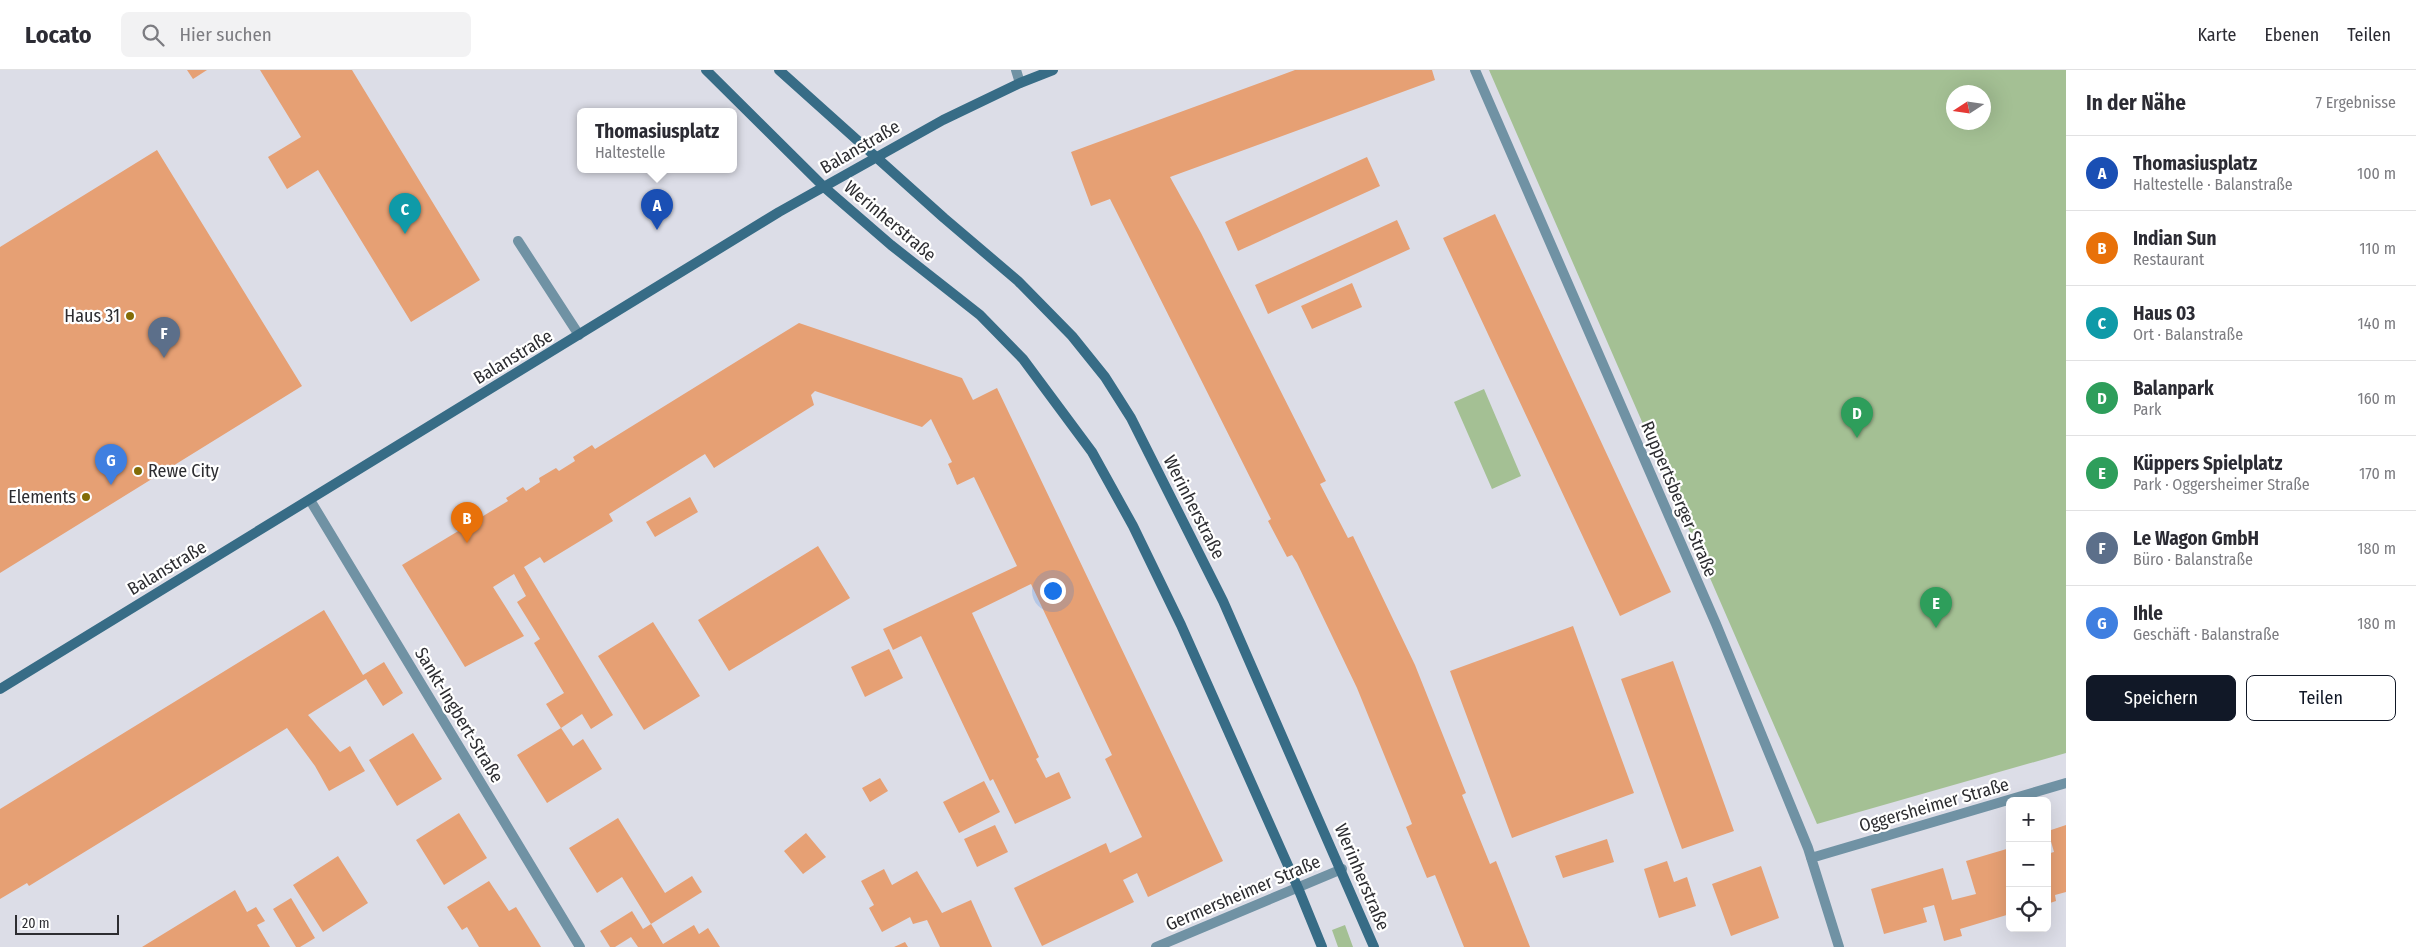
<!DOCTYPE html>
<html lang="de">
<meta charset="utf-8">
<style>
:root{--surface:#fff;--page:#f2f2f3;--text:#2b2b33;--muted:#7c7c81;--line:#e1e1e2;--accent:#111827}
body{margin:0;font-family:"Fira Sans Condensed",sans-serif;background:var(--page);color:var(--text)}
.controls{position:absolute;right:15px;bottom:15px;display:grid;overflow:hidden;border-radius:8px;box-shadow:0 5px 20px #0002}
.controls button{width:45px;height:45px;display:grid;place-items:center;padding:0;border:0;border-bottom:1px solid var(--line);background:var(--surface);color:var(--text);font:25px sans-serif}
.compass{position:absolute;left:1946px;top:15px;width:45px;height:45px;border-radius:50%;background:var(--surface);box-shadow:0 5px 20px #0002;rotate:258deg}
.scale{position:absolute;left:15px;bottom:12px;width:104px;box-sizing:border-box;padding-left:5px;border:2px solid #2d2d31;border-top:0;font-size:14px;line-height:18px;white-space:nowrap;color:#2d2d31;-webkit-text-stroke:4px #fff;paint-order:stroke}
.you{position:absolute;left:1052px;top:520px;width:18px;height:18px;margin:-12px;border:4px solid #fff;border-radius:50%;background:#1a73e8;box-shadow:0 0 0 8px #1a73e833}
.badge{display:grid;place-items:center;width:32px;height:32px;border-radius:50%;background:var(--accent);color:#fff;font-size:16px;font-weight:700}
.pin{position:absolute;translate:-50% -41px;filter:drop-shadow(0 1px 2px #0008)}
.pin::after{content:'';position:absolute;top:26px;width:18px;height:15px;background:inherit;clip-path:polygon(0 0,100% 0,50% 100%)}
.popup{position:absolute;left:577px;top:38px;width:160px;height:65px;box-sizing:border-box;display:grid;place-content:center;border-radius:8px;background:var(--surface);filter:drop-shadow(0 1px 4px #0005);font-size:16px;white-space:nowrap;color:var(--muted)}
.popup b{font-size:19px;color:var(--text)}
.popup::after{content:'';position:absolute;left:50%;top:100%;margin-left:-10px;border:10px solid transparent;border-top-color:var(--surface)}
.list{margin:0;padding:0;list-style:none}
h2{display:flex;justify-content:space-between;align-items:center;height:65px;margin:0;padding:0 20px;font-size:21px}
h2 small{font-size:16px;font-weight:400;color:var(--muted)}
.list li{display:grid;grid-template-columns:32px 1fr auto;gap:15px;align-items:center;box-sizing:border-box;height:75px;padding:0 20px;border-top:1px solid var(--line)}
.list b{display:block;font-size:19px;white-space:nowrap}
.list p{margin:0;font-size:16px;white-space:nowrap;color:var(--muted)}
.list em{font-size:16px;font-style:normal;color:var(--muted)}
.actions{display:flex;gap:10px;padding:15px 20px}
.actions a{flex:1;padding:11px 0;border:1px solid var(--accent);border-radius:8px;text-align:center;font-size:18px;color:var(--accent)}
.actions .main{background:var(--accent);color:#fff}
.icon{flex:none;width:28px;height:28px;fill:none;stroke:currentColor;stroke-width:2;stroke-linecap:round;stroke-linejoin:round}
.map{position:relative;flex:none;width:2066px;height:877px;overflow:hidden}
header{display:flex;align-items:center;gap:30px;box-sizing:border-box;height:70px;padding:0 25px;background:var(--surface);border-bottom:1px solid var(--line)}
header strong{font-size:24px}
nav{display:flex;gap:28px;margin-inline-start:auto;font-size:18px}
.search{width:350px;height:45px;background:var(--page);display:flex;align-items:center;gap:12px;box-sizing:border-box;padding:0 18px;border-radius:8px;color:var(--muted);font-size:19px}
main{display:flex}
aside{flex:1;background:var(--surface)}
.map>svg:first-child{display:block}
</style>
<header>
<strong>Locato</strong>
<div class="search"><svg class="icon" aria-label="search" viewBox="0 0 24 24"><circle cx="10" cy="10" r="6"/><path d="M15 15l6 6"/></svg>Hier suchen</div>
<nav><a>Karte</a><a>Ebenen</a><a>Teilen</a></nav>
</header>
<main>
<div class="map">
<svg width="2066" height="877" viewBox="0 0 2066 877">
<rect width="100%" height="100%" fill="#dcdde7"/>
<path fill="#a4c094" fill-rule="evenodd" d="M1489 0H2066V683L1817 754ZM1954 22H1984V52H1954Z
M1484 319 1521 406 1492 419 1454 332Z
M1345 855 1353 877H1338L1332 860Z"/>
<path fill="#e6a074" d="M187 0H207L193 9Z
M260 0H352L480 210 411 252 318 100 287 119 268 87 301 67Z
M1295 0H1432L1435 10 1170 107 1201 163 1326 411 1320 414 1348 468 1353 466 1415 595 1466 723 1462 725 1490 794 1496 791 1530 877H1464L1435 805 1427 808 1406 757 1412 754 1409 746 1357 618 1297 493 1292 485 1287 487 1268 451 1271 449 1110 129 1091 136 1071 82Z
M157 80 302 316 0 503V177Z
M1367 87 1380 116 1238 181 1225 152Z
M1495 144 1671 522 1620 546 1443 168Z
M1397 150 1410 179 1268 244 1255 215Z
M1352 213 1362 237 1312 259 1301 236Z
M799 253 962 308 973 330 997 318 1223 791 1148 827 1137 803 1123 810 1134 832 1042 876 1014 818 1106 773 1110 783 1142 767 1105 689 1112 685 1031 514 972 543 1039 687 1036 689 1046 708 1059 702 1071 728 1015 754 993 709 990 711 921 566 893 580 883 559 1017 496 974 407 957 415 948 394 952 392 931 349 922 357 815 321 811 325 814 335 714 398 705 384 609 444 613 451 544 493 540 487 524 497 613 645 591 659 582 644 561 658 546 634 564 623 534 573 540 569 517 532 526 526 514 504 493 517 524 566 465 597 402 495 508 431 506 428 523 417 526 421 540 412 539 408 556 398 559 401 575 391 573 387 592 375 595 379Z
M690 427 698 442 655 467 646 452Z
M818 476 850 528 729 601 698 550Z
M324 540 363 605 384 592 403 623 383 636 366 609 308 645 340 682 350 676 365 701 329 721 315 696 287 658 29 816 27 813 0 829V739Z
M653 552 700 626 644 660 598 586Z
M1573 556 1634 723 1512 768 1450 601Z
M889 579 903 608 865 627 851 597Z
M1673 591 1734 761 1682 779 1621 609Z
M561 658 573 676 583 669 602 699 547 733 517 685Z
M413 663 442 709 397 736 369 690Z
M880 708 888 721 870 732 862 718Z
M984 711 1000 742 959 763 943 732Z
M459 743 487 788 444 815 416 770Z
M618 748 665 823 692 806 702 822 651 854 622 807 597 823 569 778Z
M995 755 1008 782 977 797 964 769Z
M2066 755V822L2055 825 2056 831 2047 834V784L2054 782 2048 761Z
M806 763 826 787 803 804 784 781Z
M1607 769 1614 792 1563 808 1555 786Z
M2010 778V844L1960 859 1962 866 1944 871 1934 835 1923 838 1927 852 1884 864 1871 819 1943 798 1952 830 1976 824 1966 791Z
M338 786 368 833 323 862 293 815Z
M1667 791 1674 812 1687 807 1696 836 1659 848 1644 799Z
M1761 796 1779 848 1731 866 1712 814Z
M884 799 892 815 917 801 942 843 971 830 992 877H940L927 850 913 854 910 847 882 862 869 838 874 835 861 811Z
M489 811 509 841 516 837 541 877H479L467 857 462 860 447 837Z
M235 820 247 842 256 837 265 851 257 855 270 877H142Z
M291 828 315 868 300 877H296L273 839Z
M632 841 643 859 651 854 663 874 694 855 699 864 708 858 720 877H638L631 867 615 877H610L600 861Z
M905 872 908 877H894Z"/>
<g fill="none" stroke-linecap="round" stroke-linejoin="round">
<path stroke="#7092a4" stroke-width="10" d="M518 171 579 265"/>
<path stroke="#7092a4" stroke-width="10" d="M1016 0 1020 13
M1475 0 1716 554 1808 778 1839 877
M310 430 580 877
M1811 788 2066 713
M1156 877 1342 799"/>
<path stroke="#376c86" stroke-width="10" d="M706 0 824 117 891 175 980 245 1023 289 1092 382 1133 456 1181 555 1298 818 1322 877
M779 0 944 148 1018 211 1072 266 1105 307 1131 348 1223 531 1374 877
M0 619 779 142 943 50 1020 13 1053 0"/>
</g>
<g fill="#826c07" stroke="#fff" stroke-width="2">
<circle cx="130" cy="246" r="5"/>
<circle cx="138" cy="401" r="5"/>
<circle cx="86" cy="427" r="5"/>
</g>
<g text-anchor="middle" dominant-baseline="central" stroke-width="4.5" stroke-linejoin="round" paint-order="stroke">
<g font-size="18" fill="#2d2d31" stroke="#fff">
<text transform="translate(860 77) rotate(-30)">Balanstraße</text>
<text transform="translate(890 151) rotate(40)">Werinherstraße</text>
<text transform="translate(513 287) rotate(-31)">Balanstraße</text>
<text transform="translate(1679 429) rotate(67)">Ruppertsberger Straße</text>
<text transform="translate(1194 437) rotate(63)">Werinherstraße</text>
<text transform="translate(167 498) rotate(-31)">Balanstraße</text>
<text transform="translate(459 645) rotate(59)">Sankt-Ingbert-Straße</text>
<text transform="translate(1934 735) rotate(-16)">Oggersheimer Straße</text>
<text transform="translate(1362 807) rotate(67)">Werinherstraße</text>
<text transform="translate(1243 823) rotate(-23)">Germersheimer Straße</text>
</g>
<g font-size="18" fill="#2d2d31" stroke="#fff" text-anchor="end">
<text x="120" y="246">Haus 31</text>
<text x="148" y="401" text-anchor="start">Rewe City</text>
<text x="76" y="427">Elements</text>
</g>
</g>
</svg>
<div class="controls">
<button>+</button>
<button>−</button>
<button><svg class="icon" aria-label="locate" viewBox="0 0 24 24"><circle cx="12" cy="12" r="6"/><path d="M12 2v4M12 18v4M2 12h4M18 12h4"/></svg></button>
</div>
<svg class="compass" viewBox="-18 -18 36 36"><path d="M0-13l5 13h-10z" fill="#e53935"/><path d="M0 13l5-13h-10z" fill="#7c7c81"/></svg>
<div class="scale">20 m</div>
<div class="you"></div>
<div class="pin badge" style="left:657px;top:160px;background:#1a4fb4">A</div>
<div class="popup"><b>Thomasiusplatz</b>Haltestelle</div>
<div class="pin badge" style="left:467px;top:473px;background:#e8710a">B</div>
<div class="pin badge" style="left:405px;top:164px;background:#0f9aa8">C</div>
<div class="pin badge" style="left:1857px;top:368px;background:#2e9e5b">D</div>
<div class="pin badge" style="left:1936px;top:558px;background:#2e9e5b">E</div>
<div class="pin badge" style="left:164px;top:288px;background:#5c6f8a">F</div>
<div class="pin badge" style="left:111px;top:415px;background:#3f7fe0">G</div>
</div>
<aside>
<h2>In der Nähe<small>7 Ergebnisse</small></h2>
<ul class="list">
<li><span class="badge" style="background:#1a4fb4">A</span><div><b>Thomasiusplatz</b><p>Haltestelle · Balanstraße</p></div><em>100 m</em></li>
<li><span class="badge" style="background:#e8710a">B</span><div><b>Indian Sun</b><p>Restaurant</p></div><em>110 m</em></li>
<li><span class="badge" style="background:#0f9aa8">C</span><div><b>Haus 03</b><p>Ort · Balanstraße</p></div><em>140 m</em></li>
<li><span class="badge" style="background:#2e9e5b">D</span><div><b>Balanpark</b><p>Park</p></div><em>160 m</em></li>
<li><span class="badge" style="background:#2e9e5b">E</span><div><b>Küppers Spielplatz</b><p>Park · Oggersheimer Straße</p></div><em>170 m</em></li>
<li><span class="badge" style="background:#5c6f8a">F</span><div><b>Le Wagon GmbH</b><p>Büro · Balanstraße</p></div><em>180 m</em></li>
<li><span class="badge" style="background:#3f7fe0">G</span><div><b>Ihle</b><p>Geschäft · Balanstraße</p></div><em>180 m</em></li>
</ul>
<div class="actions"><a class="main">Speichern</a><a>Teilen</a></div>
</aside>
</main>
